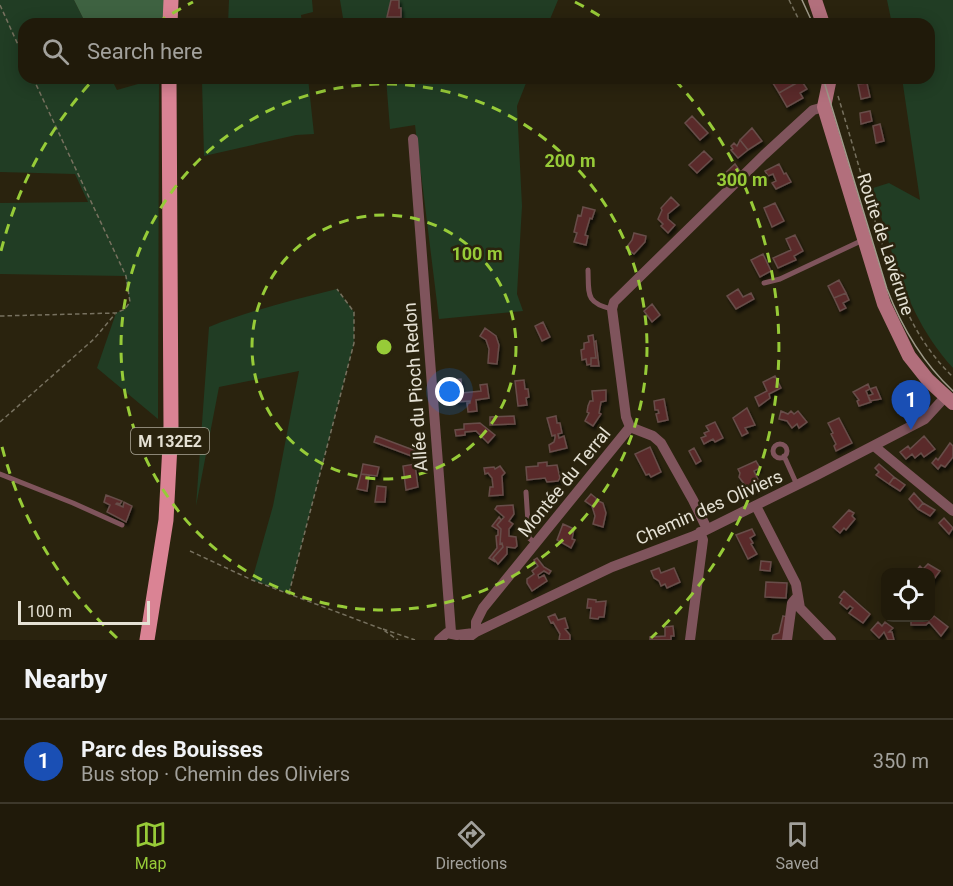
<!DOCTYPE html>
<meta charset="utf-8">
<style>
:root{--surface:#201a0a;--page:#2d2718;--text:#f1f3f6;--muted:#a2a19c;--line:#3d382b;--accent:#97cb38}
body{margin:0;font-family:Roboto,sans-serif;background:var(--page);color:var(--text)}
.controls{position:absolute;right:18px;bottom:18px;display:grid;overflow:hidden;border-radius:12px;box-shadow:0 3px 15px #0003}
.controls button{width:54px;height:54px;display:grid;place-items:center;padding:0;border:0;border-bottom:2px solid var(--line);background:var(--surface);color:var(--text);font:30px sans-serif}
.scale{position:absolute;left:18px;bottom:15px;width:132px;box-sizing:border-box;padding-left:6px;border:3px solid #e5e1d4;border-top:0;font-size:16px;line-height:21px;white-space:nowrap;color:#e5e1d4;-webkit-text-stroke:4px #2a230e;paint-order:stroke}
.you{position:absolute;left:450px;top:392px;width:21px;height:21px;margin:-15px;border:4px solid #fff;border-radius:50%;background:#1a73e8;box-shadow:0 0 0 9px #1a73e833}
.badge{display:grid;place-items:center;width:39px;height:39px;border-radius:50%;background:var(--accent);color:#fff;font-size:20px;font-weight:700}
.pin{position:absolute;translate:-50% -50px;filter:drop-shadow(0 2px 3px #0008)}
.pin::after{content:'';position:absolute;top:32px;width:21px;height:18px;background:inherit;clip-path:polygon(0 0,100% 0,50% 100%)}
.list{margin:0;padding:0;list-style:none}
h2{display:flex;justify-content:space-between;align-items:center;height:78px;margin:0;padding:0 24px;font-size:26px}
h2 small{font-size:20px;font-weight:400;color:var(--muted)}
.list li{display:grid;grid-template-columns:39px 1fr auto;gap:18px;align-items:center;box-sizing:border-box;height:84px;padding:0 24px;border-top:2px solid var(--line)}
.list b{display:block;font-size:22px;white-space:nowrap}
.list p{margin:0;font-size:20px;white-space:nowrap;color:var(--muted)}
.list em{font-size:20px;font-style:normal;color:var(--muted)}
.icon{flex:none;width:33px;height:33px;fill:none;stroke:currentColor;stroke-width:2;stroke-linecap:round;stroke-linejoin:round}
.map{position:relative;flex:none;width:953px;height:640px;overflow:hidden}
.search{position:absolute;background:var(--surface);box-shadow:0 3px 15px #0003;left:18px;right:18px;top:18px;height:66px;display:flex;align-items:center;gap:15px;box-sizing:border-box;padding:0 21px;border-radius:18px;color:var(--muted);font-size:22px}
.sheet{height:162px;background:var(--surface)}
nav{display:flex;justify-content:space-around;align-items:center;box-sizing:border-box;height:84px;border-top:2px solid var(--line);background:var(--surface);font-size:16px;color:var(--muted)}
nav a{display:grid;justify-items:center;gap:3px}
nav .on{color:var(--accent)}
.map>svg:first-child{display:block}
</style>
<div class="map">
<svg width="953" height="640" viewBox="0 0 953 640">
<defs>
<filter id="shadow"><feDropShadow dx="2" dy="3.5" stdDeviation="1.5" flood-color="#0009"/></filter>
</defs>
<rect width="100%" height="100%" fill="#2a230e"/>
<path fill="#213d24" d="M0 0H74L86 24H24V78H111L117 90 159 78 158 419 97 368 116 313 125 309 130 302 125 276 0 274V203L88 202 75 174 0 172Z
M229 0H312L313 12 301 15 302 24H228Z
M340 0H558L548 24H344Z
M887 0H953V368C905 315 893 255 873 188L889 183 920 200 902 78H929V24H892Z
M227 78H308L314 134 296 135 204 156 202 81 227 84Z
M386 78H528L517 106 522 206 517 294 523 311 439 319 415 125 390 129Z
M337 289 354 312V343L289 593 252 580 273 506 299 371 219 387 196 506 209 327C251 310 294 300 337 289Z"/>
<path fill="#3e6241" d="M74 0H173L171 24H86Z"/>
<path fill="#5a2c29" stroke="#674d4a" stroke-width="1.5" filter="url(#shadow)" d="M391 0H399V8H401V17H387Z
M774 78H800L802 80 779 93 771 80Z
M801 80 807 89 800 93 803 98 787 107 779 93Z
M867 83 870 97 861 99 858 84Z
M870 111 872 121 861 124 860 113Z
M692 116 708 133 700 140 685 123Z
M880 124 884 141 876 143 873 126Z
M752 128 762 141 748 150 740 140Z
M740 140 748 150 738 158 731 150 733 149 731 146 734 143 737 146Z
M704 151 712 159 697 173 689 165Z
M735 164 740 171 725 183 720 178Z
M779 164 784 174 786 173 791 182 776 189 772 183 776 181 773 174 768 176 765 171Z
M671 197 679 205 668 214V219L675 225 668 233 661 226 663 224 658 219 662 210 661 208Z
M775 203 784 221 772 227 764 208Z
M583 207 595 210 592 219 590 218 585 235 588 236 586 245 574 242 577 233 574 232 578 215 581 216Z
M634 233 646 236 645 242 634 254 626 248 632 240Z
M795 235 803 251 794 256 796 260 778 268 773 258 791 250 786 239Z
M763 254 771 271 760 277 751 260Z
M839 280 846 293 834 298 828 286Z
M738 289 743 297 751 293 754 299 736 309 727 296Z
M846 293 849 300 843 303 846 308 840 311 834 298Z
M652 304 660 315 652 322 644 311Z
M543 322 550 337 542 341 535 326Z
M485 328 496 336 499 345 497 364 488 363 489 349 486 340 480 336Z
M593 335 596 358H591V364L587 365 586 359 582 360 581 350 584 349V343L589 342 588 336Z
M596 341 599 366H591V358H596L594 342Z
M775 376 781 388 769 394 770 398 759 406 755 397 767 391 763 382Z
M461 379 462 393 481 391 480 385 487 384 489 398 476 400 477 411 468 412 467 403H470V401L456 402V398L452 399 451 390H455L453 380Z
M524 380 525 389H528L529 397 526 398 527 405 518 406 515 381Z
M868 384 870 389 866 391 871 402 859 406 857 401 859 400 853 392Z
M876 387 881 399 870 401 868 396 873 394 870 389Z
M606 390V401L601 402 599 413 601 414 593 426 585 421 589 413 587 412 588 406 590 401H593L592 391Z
M664 399 668 420 658 422 656 414 659 413 658 410H655L654 401Z
M747 408 755 425 745 428 748 433 742 436 733 418Z
M781 411 788 414 791 411 794 414 798 411 807 422 799 428 797 424 792 428 787 421 779 419Z
M514 416 515 424 490 425V417Z
M556 416 557 423H560L562 433 558 434 559 438 564 436 567 448 550 452 549 445 554 442 555 438V435L552 436 547 418Z
M839 418 852 443 836 451 834 446 836 444 831 434 833 433 828 423Z
M715 422 723 438 715 442 713 439 704 444 701 438 706 436 704 433 709 431 706 426Z
M480 423 495 435 488 443 476 431 465 432V435L456 436 455 430 464 429V424Z
M376 436 416 451 414 457 374 442Z
M924 436 935 449 924 457 921 453 915 458 912 454 906 459 900 452 908 446 910 449Z
M950 443 953 446V457L945 467 941 465 938 469 932 463 936 458 938 460Z
M650 447 661 472 651 477 649 474 646 475 635 454Z
M694 448 701 461 696 464 689 451Z
M756 461 760 468 754 471 761 486 750 492 739 477 740 473 738 469Z
M547 462V466L557 465 560 478 558 481 547 482 545 478 527 480 526 467 538 466V463Z
M363 464 379 467 377 476 361 474Z
M415 464 418 487 406 490 403 466Z
M879 464 894 477 889 484 876 475 879 472 875 468Z
M500 466 505 473 502 476 503 495 489 496 490 487H493L492 478 488 473 485 474 484 468 494 467 495 469Z
M361 474 369 475 367 491 357 489Z
M894 477 905 485 900 491 889 484Z
M377 486 386 487 385 502H375Z
M914 493 923 503 918 509 909 499Z
M591 494 597 499 596 500 603 503 606 513 603 527 593 524 595 516 592 506 585 501Z
M106 495 122 501 120 504 117 503 116 504 123 507 124 502 132 506 126 522 107 512 110 505 104 502Z
M923 503 935 510 930 516 918 509Z
M513 505 514 514 509 521 513 524 509 529V536L516 537 517 546 515 548 507 547V554L498 564 493 558 503 547 502 543 500 544 501 529 497 525 504 517 495 509 497 506Z
M849 510 854 513 852 516 855 519 846 530 844 528 840 533 833 527Z
M499 517 501 520 497 525 501 529 500 544 502 543 503 547 493 558 494 561 489 558 497 548 496 536 498 535V530L492 526Z
M944 518 953 528 949 534 939 523Z
M563 524 574 529 572 539 575 540 571 548 557 540Z
M752 529 755 535 750 538 753 543 751 544 757 554 748 559 736 535Z
M537 558 544 567 551 571 549 574 544 571 538 575 539 578 544 575 547 581 532 591 527 583V579L534 574 532 571 538 566 534 560Z
M761 561 771 562 770 571 760 570Z
M928 564 940 571 931 583 930 572H915L920 566 923 569Z
M659 568 661 573 674 568 680 582 667 588 665 584 661 586 659 581 654 578 651 571Z
M766 582 787 583 786 598 765 597Z
M844 591 870 614 863 623 849 613 853 608 850 606 847 609 840 603 842 599 839 597Z
M588 599 596 600V602L606 601 604 617H599L598 619 590 618 591 608H587Z
M555 614 558 620 565 618 568 628 565 629 570 635V640H559L560 634 553 622 551 623 548 617Z
M783 616 788 617 786 640H772L773 635 779 633Z
M934 616 948 627 941 636 929 622 926 625H911V618H928L931 619Z
M878 622 882 626 885 622 893 628 889 632H892L894 640H888L884 632 879 638 871 630Z
M673 626 674 636H671V640H650V637L665 636V627Z"/>
<g fill="none" stroke-linecap="round" stroke-linejoin="round">
<path stroke="#77715f" stroke-width="1.5" stroke-dasharray="4.5 3" stroke-linecap="butt" d="M789 0 801 24
M0 5 24 58
M838 96C851 139 863 181 876 224 894 282 908 333 953 377
M0 316 116 313 125 309 130 302 126 276 33 78
M0 422 94 339 115 314
M190 551 252 580 382 629 398 640
M289 593 354 343V312L337 289
M383 629 415 640"/>
<path stroke="#7f545c" stroke-width="5" d="M588 270C589 294 585 303 612 309
M764 283 780 279 863 240
M773 451a7 7 0 1 1 14 0a7 7 0 1 1-14 0Z
M784 456 797 485
M0 474 73 503 122 525
M526 492 529 538 535 543"/>
<path stroke="#7f545c" stroke-width="10" d="M413 139 451 632
M630 427 626 417 612 309 614 302 764 155 813 110 824 107
M630 427 653 436 661 443 693 500 707 529
M874 446 953 511
M756 506 796 584 800 608 831 640
M476 632V622L483 608 630 427
M439 640 447 633 457 635 474 633
M465 640 476 632 612 567 694 536 817 475 925 419 946 396
M690 640 703 540 700 532
M787 640 792 603 798 596"/>
<path stroke="#b26f7c" stroke-width="14" d="M815 0 823 24
M830 78 824 107 884 304 909 356 928 380 953 403"/>
<path stroke="#da8394" stroke-width="15" d="M170 24 171 0
M147 640 166 520 171 426 169 78"/>
<path stroke="#9f9a8a" stroke-width="1.5" d="M802 0 813 24
M823 78 887 289C902 328 922 362 953 391"/>
</g>
<g fill="none" stroke="#97cb38" stroke-width="3" stroke-dasharray="10 8">
<circle cx="384" cy="347" r="132"/>
<circle cx="384" cy="347" r="263"/>
<path d="M117 638A395 395 0 0 1 1 443M1 251A395 395 0 0 1 93 80M157 23A395 395 0 0 1 193 2M575 2A395 395 0 0 1 611 23M675 80A395 395 0 0 1 651 638"/>
</g>
<g text-anchor="middle" dominant-baseline="central" stroke-width="5" stroke-linejoin="round" paint-order="stroke">
<rect fill="#2a230e" stroke="#ada899" stroke-width="1.5" x="131" y="428" width="78" height="26" rx="4.5"/>
<g font-size="16" font-weight="bold" fill="#e5e1d4">
<text x="170" y="441">M 132E2</text>
</g>
<g font-size="18" fill="#e5e1d4" stroke="#2a230e">
<text transform="translate(886 244) rotate(72)">Route de Lavérune</text>
<text transform="translate(415 387) rotate(-94)">Allée du Pioch Redon</text>
<text transform="translate(564 482) rotate(-51)">Montée du Terral</text>
<text transform="translate(709 507) rotate(-24)">Chemin des Oliviers</text>
</g>
</g>
<circle cx="384" cy="347" r="9" fill="#97cb38" stroke="#2a230e" stroke-width="3"/>
<g font-size="18" text-anchor="middle" font-weight="bold" fill="#97cb38" stroke="#2a230e" stroke-width="5" stroke-linejoin="round" paint-order="stroke">
<text x="570" y="167">200 m</text>
<text x="742" y="186">300 m</text>
<text x="477" y="260">100 m</text>
</g>
</svg>
<div class="controls">
<button><svg class="icon" aria-label="locate" viewBox="0 0 24 24"><circle cx="12" cy="12" r="6"/><path d="M12 2v4M12 18v4M2 12h4M18 12h4"/></svg></button>
</div>
<div class="scale">100 m</div>
<div class="you"></div>
<div class="pin badge" style="left:911px;top:430px;background:#1a4fb4">1</div>
<div class="search"><svg class="icon" aria-label="search" viewBox="0 0 24 24"><circle cx="10" cy="10" r="6"/><path d="M15 15l6 6"/></svg>Search here</div>
</div>
<section class="sheet">
<h2>Nearby<small></small></h2>
<ul class="list">
<li><span class="badge" style="background:#1a4fb4">1</span><div><b>Parc des Bouisses</b><p>Bus stop · Chemin des Oliviers</p></div><em>350 m</em></li>
</ul>
</section>
<nav>
<a class="on"><svg class="icon" aria-label="map" viewBox="0 0 24 24"><path d="M3 6l6-2 6 2 6-2v14l-6 2-6-2-6 2zM9 4v14M15 6v14"/></svg>Map</a>
<a><svg class="icon" aria-label="directions" viewBox="0 0 24 24"><path d="M12 3l9 9-9 9-9-9zM9 14v-3h6M13 9l2 2-2 2"/></svg>Directions</a>
<a><svg class="icon" aria-label="saved" viewBox="0 0 24 24"><path d="M7 4h10v16l-5-4-5 4z"/></svg>Saved</a>
</nav>
